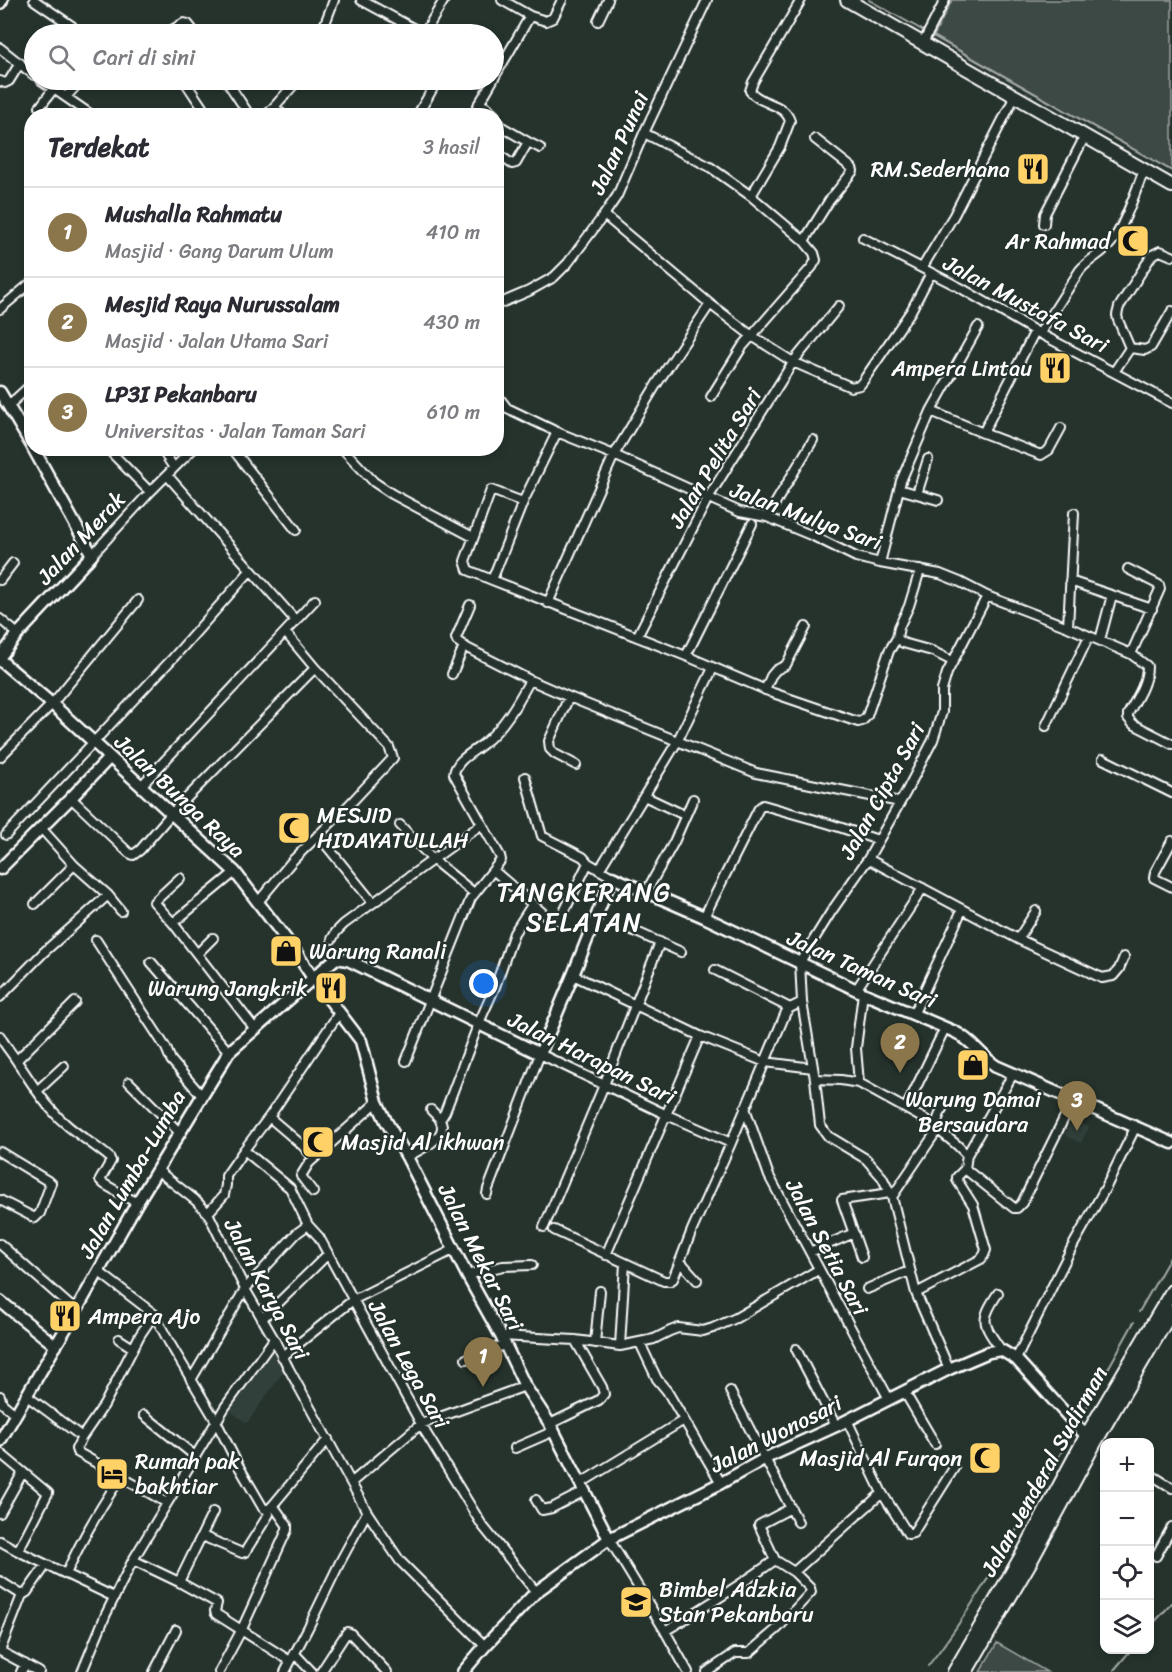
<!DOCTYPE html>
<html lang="id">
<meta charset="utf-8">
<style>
:root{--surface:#fff;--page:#f7f7f7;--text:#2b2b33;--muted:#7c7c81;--line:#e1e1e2;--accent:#8a764a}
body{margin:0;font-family:Sriracha,sans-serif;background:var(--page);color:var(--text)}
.controls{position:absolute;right:18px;bottom:18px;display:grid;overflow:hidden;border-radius:12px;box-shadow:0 3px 9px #0003}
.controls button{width:54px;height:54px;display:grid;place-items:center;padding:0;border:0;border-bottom:2px solid var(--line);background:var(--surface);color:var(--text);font:30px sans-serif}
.you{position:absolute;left:484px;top:984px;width:21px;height:21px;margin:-15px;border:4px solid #fff;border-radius:50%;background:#1a73e8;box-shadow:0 0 0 9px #1a73e833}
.badge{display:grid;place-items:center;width:39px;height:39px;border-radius:50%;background:var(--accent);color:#fff;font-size:20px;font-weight:700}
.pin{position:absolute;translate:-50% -50px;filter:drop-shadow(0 2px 3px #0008)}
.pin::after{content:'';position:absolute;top:32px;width:21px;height:18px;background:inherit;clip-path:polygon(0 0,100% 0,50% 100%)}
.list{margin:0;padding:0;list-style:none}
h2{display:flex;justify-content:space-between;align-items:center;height:78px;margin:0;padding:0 24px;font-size:26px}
h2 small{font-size:20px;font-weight:400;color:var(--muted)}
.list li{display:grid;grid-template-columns:39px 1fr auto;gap:18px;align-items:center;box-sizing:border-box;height:90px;padding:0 24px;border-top:2px solid var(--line)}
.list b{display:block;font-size:22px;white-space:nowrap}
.list p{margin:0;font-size:20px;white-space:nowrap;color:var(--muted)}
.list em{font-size:20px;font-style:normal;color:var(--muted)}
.icon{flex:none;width:33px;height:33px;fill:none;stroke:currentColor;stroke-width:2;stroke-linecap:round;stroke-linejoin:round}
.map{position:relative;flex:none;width:1172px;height:1672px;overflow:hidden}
.search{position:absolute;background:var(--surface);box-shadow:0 3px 9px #0003;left:24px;top:24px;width:480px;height:66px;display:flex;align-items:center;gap:15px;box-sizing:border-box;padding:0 21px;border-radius:33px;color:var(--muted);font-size:22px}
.panel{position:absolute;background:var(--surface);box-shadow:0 3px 9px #0003;left:24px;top:108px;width:480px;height:348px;border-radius:24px}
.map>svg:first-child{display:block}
</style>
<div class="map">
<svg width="1172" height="1672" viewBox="0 0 1172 1672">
<rect width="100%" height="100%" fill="#26332d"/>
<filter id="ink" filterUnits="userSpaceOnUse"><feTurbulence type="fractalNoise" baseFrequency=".0167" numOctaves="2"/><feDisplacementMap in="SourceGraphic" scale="12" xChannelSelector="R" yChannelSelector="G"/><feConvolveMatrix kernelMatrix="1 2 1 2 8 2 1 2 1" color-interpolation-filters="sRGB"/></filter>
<g filter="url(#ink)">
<path fill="#333f3a" d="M1073 1119 1089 1127 1081 1143 1065 1135Z
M277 1346 289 1364 247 1423 230 1411Z"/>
<path fill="#3e4944" stroke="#9ea4a2" stroke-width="1.5" d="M952 0H1172V171L934 36Z
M997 1643 1047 1672H980Z"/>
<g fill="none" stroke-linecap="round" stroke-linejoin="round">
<path stroke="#a4a9a7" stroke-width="2" d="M869 0 1172 171
M1139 1312 1172 1254
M1079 1421 1134 1322
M1150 1627 1172 1603
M928 1666C985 1593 1026 1510 1074 1431
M1114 1670 1131 1650"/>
<g stroke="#fff" stroke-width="12">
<path id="street" d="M34 0 72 26
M361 0 424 34
M502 0 530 16
M707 0 644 133 617 196 604 215 710 304 752 336 793 362 851 387 860 385 863 381 911 311 931 273
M598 21 608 0
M57 34 63 28H67L76 34
M165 34 184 23 188 24 196 34
M321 34 334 0
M424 34 444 0
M923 43 945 0
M0 48 34 75
M26 69 34 59
M494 78 530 16 546 21 553 18 562 0
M41 80 93 116
M184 80 208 116
M226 80 250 116
M0 81 5 83 9 81 20 63
M66 97 81 80
M479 103 488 108 495 116
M274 107 284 116
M42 116 40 107 54 88
M266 116 298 80
M417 116 437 81
M472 116 493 80
M496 119 502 127 528 142 516 163 512 164 496 153
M644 133 710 167 751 196 804 241 814 253 816 260 812 267 742 347 711 397
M496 135 502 127
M528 142 540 148
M751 196 780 147 790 121C784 102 760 105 750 91L753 82 801 0
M1044 224 1045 214 1085 136
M863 238 959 287 1035 331 1172 403
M804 241 829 201 853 171 852 168 815 139
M922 268 954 215 1015 96
M496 305 529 291 554 277 568 263 604 215
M0 309 32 282
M1040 333 1080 270C1089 259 1102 254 1111 243 1124 227 1136 190 1144 170
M1130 348 1118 320 1117 315 1119 307 1152 255 1160 251 1172 256
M1130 348 1145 350 1151 347 1172 311
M1114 372 1130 348
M496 394 507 408 557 432
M8 406 32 384
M931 411 978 327
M983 433 1041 455 1049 450 1061 428
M107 448 150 492
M161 448 174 468
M232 448 296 530
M342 448 374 482 392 494 473 537
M167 475 296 621
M899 489 938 500
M917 494 928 459
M767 517 813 440
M92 555 150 492 194 448
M880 563 901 481 931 411 983 433 1035 331
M1128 569 1159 585 1160 589 1131 654
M920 570 909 606 899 627 897 638 903 643 932 651 952 661
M0 580 13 563
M492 580 523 502
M1070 581 1152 609
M548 603 614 455 656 385 710 304
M470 605 456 638 457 641 467 648 530 680 569 697 756 773 900 802
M0 619 18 634
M1068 627 1074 513
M285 632 315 668
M637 637 708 498 793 362 839 306
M897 638 889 651 867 716 862 721 858 722 773 693 691 658 492 580 468 570 465 561 491 490 523 502 557 432 614 455 740 512 767 517 813 536 856 557 880 563 940 574 960 582 987 596 1068 627 1131 654 1147 666C1147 684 1136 699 1128 714V718L1133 724 1172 744
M1100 640 1112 595
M686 656 752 524
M452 674 464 646
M765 690 771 676 776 670 786 665 806 627
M569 697 549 741 550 749 555 754 576 765
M1046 726 1089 636
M0 757 52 704 138 600
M1103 759 1172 793
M525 777 542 836 583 857 588 863
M141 786 315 600
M644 796 680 813
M71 798 129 853 133 855 140 850 172 813 315 668 389 747 393 758 348 806 293 860 258 902
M400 825 432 859 474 893
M41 828 74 865 108 895 121 911
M6 835 173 658 250 571
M318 835 373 903
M1172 841 1155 872 1154 878 1172 887
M868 859 1018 939 1102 978 1113 976 1119 969 1124 957
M493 870 551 920H560L588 863 612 877
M599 870 677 742 713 668
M180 878 154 902 173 923 255 1029
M646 892 674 842 693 799
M35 904 74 865
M704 917 759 808 763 805 830 824 878 840
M173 923 235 872
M632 930 681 952
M332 939 336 932 344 924 482 824
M1018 939 1036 911
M96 940 166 1048 171 1060 201 1095
M197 954 213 938
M151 962 229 1052
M715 970 790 1008
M573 975 700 1036 765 1062 813 1068
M856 990 923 888
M0 997 44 952 108 895
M913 1015 962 910
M0 1036C5 1046 12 1053 18 1063 29 1078 38 1095 51 1109 67 1129 90 1141 109 1157L111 1161 100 1180 104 1184 137 1203
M17 1060 75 1002
M406 1061 471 898 501 860 500 856 454 774C456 760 472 753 483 744 504 727 517 704 530 680
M815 1079 841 1080 859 1083 926 1120 957 1145 967 1155
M129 1082 180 1133
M859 1083 856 1048 863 993
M37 1091 64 1066
M745 1108 769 1176 889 1399
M906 1108 945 1028
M431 1110 439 1118 442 1117 445 1112 478 1025 495 987 514 933 532 905
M269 1117 303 1146 314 1158
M935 1126 944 1104
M244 1150 290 1188 308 1225
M0 1152 51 1183 40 1213 35 1218 0 1200
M407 1157C417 1151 442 1141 442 1127 442 1125 440 1120 439 1118
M965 1169 1014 1208H1017L1022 1203 1073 1100
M965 1169 967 1155 1013 1074
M157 1170 195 1200 208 1213 245 1289 274 1339 289 1369 367 1512 400 1561 485 1646
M313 1192 301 1176 309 1163 377 1102
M487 1194 488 1189 540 1054 667 1115 731 1143
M892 1197 938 1129
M208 1213 224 1195 226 1185V1176L244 1150 269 1117 339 1013
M544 1227 604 1085 660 942
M554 1230 664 1281H670L673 1279 692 1230 731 1143 786 1012 790 1008 802 1002
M0 1244 76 1311
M810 1252 854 1233
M606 1255 700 1036
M862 1257 842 1200 890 1193
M680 1261 697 1280
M98 1271 154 1314 169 1342 216 1421 238 1465 263 1508 268 1510 273 1505 328 1439
M467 1275 503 1266 532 1265
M867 1289 909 1271
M916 1293 981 1259 984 1255 986 1250 973 1205 957 1180V1177L965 1169
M998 1293C979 1322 983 1323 1001 1350
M262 1319 328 1254
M501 1336 575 1340 620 1346 654 1339 670 1331 678 1328 703 1331 713 1328 736 1318 818 1270
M119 1339 133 1348
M595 1343 600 1291
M640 1343 657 1379 667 1391 721 1483
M620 1346 625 1263
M796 1349 836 1426
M282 1357 353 1300 455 1249
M466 1359 504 1345
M1016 1359 1071 1249 1106 1187 1135 1128
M949 1369 916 1293 892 1197 882 1177 866 1159 828 1136 820 1125 815 1079 802 1002 800 962 831 912 868 859 906 792 933 740 942 712V690L947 673 987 596
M191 1380 245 1289 297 1233 308 1225 319 1237 426 1433 482 1525 536 1592
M730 1391 798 1522
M904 1391 935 1444
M0 1396 2 1403 15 1414
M27 1396 82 1437 104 1405 140 1335 154 1314
M144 1415 195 1456
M847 1420 882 1493 908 1534 913 1533 954 1468
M550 1424 599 1400 604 1394 602 1387 575 1340
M82 1437 76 1449 77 1452 167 1503
M515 1448 554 1431
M0 1453 48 1493 18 1551 0 1541
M1150 1474 1172 1488
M352 1482 421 1424 525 1386
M581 1483 684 1420
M536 1500 542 1510 552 1508 585 1491
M0 1513 23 1472
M202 1536 242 1553 245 1552 269 1514 268 1510
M609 1539 665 1631 688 1672
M18 1551 114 1597
M1156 1556 1172 1527
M133 1560 179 1582 217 1603 215 1611 216 1614 290 1661
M775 1560 759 1525 791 1508
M794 1572 882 1493
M66 1574C81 1540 100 1508 121 1477
M0 1581 22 1595 0 1651 39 1672
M179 1582 213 1512
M22 1595 27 1592 46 1565
M665 1631C703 1608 740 1586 775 1560L794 1572 810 1588 811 1592 778 1628 749 1653H735L707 1672
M294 1653 312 1672
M21 1672 25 1664
M82 1672 106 1614 133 1560 225 1407 274 1339
M154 1672 176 1630
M219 1672 242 1629 287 1530V1525L273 1505
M285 1672 308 1628 340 1562 367 1512
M321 1672 347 1632 350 1633 387 1672"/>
</g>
<g stroke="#fff" stroke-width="15">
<path id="secondary" d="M0 3 2 0
M0 392 32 446
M0 657 18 634 92 555 33 448
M0 660 52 704 235 872 295 951 313 978 361 1041 377 1102 386 1121 407 1157 467 1275 501 1336 525 1386 550 1424 609 1539
M0 869 71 798 109 758
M0 1301 56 1346
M0 1441 76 1311 137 1203 229 1052 336 958 348 960 540 1054 573 975 612 877 704 917 863 993 955 1032C972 1040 981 1056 996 1066L1172 1143
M463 1672 485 1646 536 1592 609 1539 721 1483 766 1458 836 1426 949 1369 989 1352 1001 1350 1016 1359 1086 1436"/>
</g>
<g stroke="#fff" stroke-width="16">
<path id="primary" d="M847 0 1172 186
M954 1672 1023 1553 1086 1436 1172 1291
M966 1672 1031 1561 1096 1441 1172 1311"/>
</g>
<use href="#street" stroke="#26332d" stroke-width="8"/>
<use href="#secondary" stroke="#26332d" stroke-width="10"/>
<use href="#primary" stroke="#26332d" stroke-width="12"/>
</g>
</g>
<defs>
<g id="restaurant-square" transform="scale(1.725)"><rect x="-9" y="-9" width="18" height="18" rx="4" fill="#ffd166" stroke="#26332d"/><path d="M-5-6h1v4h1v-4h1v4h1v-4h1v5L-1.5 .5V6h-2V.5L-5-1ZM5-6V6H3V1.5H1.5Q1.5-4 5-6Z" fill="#111"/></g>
<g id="mosque-square" transform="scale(1.725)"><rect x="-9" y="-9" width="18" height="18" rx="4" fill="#ffd166" stroke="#26332d"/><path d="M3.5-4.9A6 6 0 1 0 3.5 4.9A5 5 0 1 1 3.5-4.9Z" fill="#111"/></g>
<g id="shop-square" transform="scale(1.725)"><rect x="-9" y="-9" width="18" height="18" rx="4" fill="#ffd166" stroke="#26332d"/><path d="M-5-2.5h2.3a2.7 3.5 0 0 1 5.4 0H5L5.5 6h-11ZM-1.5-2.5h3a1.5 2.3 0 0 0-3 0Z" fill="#111"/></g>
<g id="hotel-square" transform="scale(1.725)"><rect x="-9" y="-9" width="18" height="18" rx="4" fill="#ffd166" stroke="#26332d"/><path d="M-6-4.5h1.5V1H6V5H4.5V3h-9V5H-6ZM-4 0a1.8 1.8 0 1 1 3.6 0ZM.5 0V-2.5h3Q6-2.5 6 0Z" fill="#111"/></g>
<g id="school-square" transform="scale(1.725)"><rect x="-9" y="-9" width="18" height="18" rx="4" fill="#ffd166" stroke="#26332d"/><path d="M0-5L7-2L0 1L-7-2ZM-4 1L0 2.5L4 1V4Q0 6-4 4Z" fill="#111"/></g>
</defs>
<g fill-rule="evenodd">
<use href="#restaurant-square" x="1033" y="169"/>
<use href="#mosque-square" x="1133" y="241"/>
<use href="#restaurant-square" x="1055" y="368"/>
<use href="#mosque-square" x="294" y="828"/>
<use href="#shop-square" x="286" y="951"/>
<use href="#restaurant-square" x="331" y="988"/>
<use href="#shop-square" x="973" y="1065"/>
<use href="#mosque-square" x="318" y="1142"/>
<use href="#restaurant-square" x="65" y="1316"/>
<use href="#mosque-square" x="985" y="1458"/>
<use href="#hotel-square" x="112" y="1474"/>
<use href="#school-square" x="636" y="1602"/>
</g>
<g text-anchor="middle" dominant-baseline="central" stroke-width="4.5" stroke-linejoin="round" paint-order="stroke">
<g font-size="22" fill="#fff" stroke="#26332d">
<text transform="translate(619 143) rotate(-65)">Jalan Punai</text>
<text transform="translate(1026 304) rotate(28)">Jalan Mustafa Sari</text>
<text transform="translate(715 458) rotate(-59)">Jalan Pelita Sari</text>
<text transform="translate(806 516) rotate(20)">Jalan Mulya Sari</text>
<text transform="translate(81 538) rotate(-47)">Jalan Merak</text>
<text transform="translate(882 791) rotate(-61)">Jalan Cipta Sari</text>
<text transform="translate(180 796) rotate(43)">Jalan Bunga Raya</text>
<text transform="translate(862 969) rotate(24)">Jalan Taman Sari</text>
<text transform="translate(592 1058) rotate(26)">Jalan Harapan Sari</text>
<text transform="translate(132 1174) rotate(-60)">Jalan Lumba-Lumba</text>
<text transform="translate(827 1247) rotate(62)">Jalan Setia Sari</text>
<text transform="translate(481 1257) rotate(63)">Jalan Mekar Sari</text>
<text transform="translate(267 1289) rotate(62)">Jalan Karya Sari</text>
<text transform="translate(409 1364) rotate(61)">Jalan Lega Sari</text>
<text transform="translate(776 1434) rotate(-27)">Jalan Wonosari</text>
<text transform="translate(1044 1471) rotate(-61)">Jalan Jenderal Sudirman</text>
</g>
<g font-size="22" fill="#fff" stroke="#26332d" text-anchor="start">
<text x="1010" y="169" text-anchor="end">RM.Sederhana</text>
<text x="1110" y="241" text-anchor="end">Ar Rahmad</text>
<text x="1032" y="368" text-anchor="end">Ampera Lintau</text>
<text x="317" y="815">MESJID<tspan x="317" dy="25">HIDAYATULLAH</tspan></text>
<text x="309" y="951">Warung Ranali</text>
<text x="308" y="988" text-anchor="end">Warung Jangkrik</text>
<text x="973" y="1099" text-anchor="middle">Warung Damai<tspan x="973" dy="25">Bersaudara</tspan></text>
<text x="341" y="1142">Masjid Al ikhwan</text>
<text x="88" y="1316">Ampera Ajo</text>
<text x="962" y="1458" text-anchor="end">Masjid Al Furqon</text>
<text x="135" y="1461">Rumah pak<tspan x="135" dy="25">bakhtiar</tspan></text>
<text x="659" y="1589">Bimbel Adzkia<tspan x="659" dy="25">Stan Pekanbaru</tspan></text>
</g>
<g font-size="26" letter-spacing="1.5" fill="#fff" stroke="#26332d">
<text x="584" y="892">TANGKERANG<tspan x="584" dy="30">SELATAN</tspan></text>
</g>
</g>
</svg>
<div class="controls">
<button>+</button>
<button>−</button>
<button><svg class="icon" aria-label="locate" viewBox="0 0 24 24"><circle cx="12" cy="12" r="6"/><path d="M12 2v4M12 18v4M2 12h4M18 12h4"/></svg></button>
<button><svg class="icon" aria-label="layers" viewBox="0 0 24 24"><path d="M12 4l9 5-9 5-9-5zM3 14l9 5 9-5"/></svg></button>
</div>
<div class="you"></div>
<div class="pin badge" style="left:483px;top:1387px">1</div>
<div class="pin badge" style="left:900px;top:1073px">2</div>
<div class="pin badge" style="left:1077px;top:1131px">3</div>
<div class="search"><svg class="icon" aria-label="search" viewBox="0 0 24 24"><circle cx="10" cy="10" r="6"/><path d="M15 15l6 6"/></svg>Cari di sini</div>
<section class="panel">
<h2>Terdekat<small>3 hasil</small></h2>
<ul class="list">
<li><span class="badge">1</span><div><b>Mushalla Rahmatu</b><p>Masjid · Gang Darum Ulum</p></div><em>410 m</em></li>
<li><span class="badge">2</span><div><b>Mesjid Raya Nurussalam</b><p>Masjid · Jalan Utama Sari</p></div><em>430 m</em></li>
<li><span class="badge">3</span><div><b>LP3I Pekanbaru</b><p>Universitas · Jalan Taman Sari</p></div><em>610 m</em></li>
</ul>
</section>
</div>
